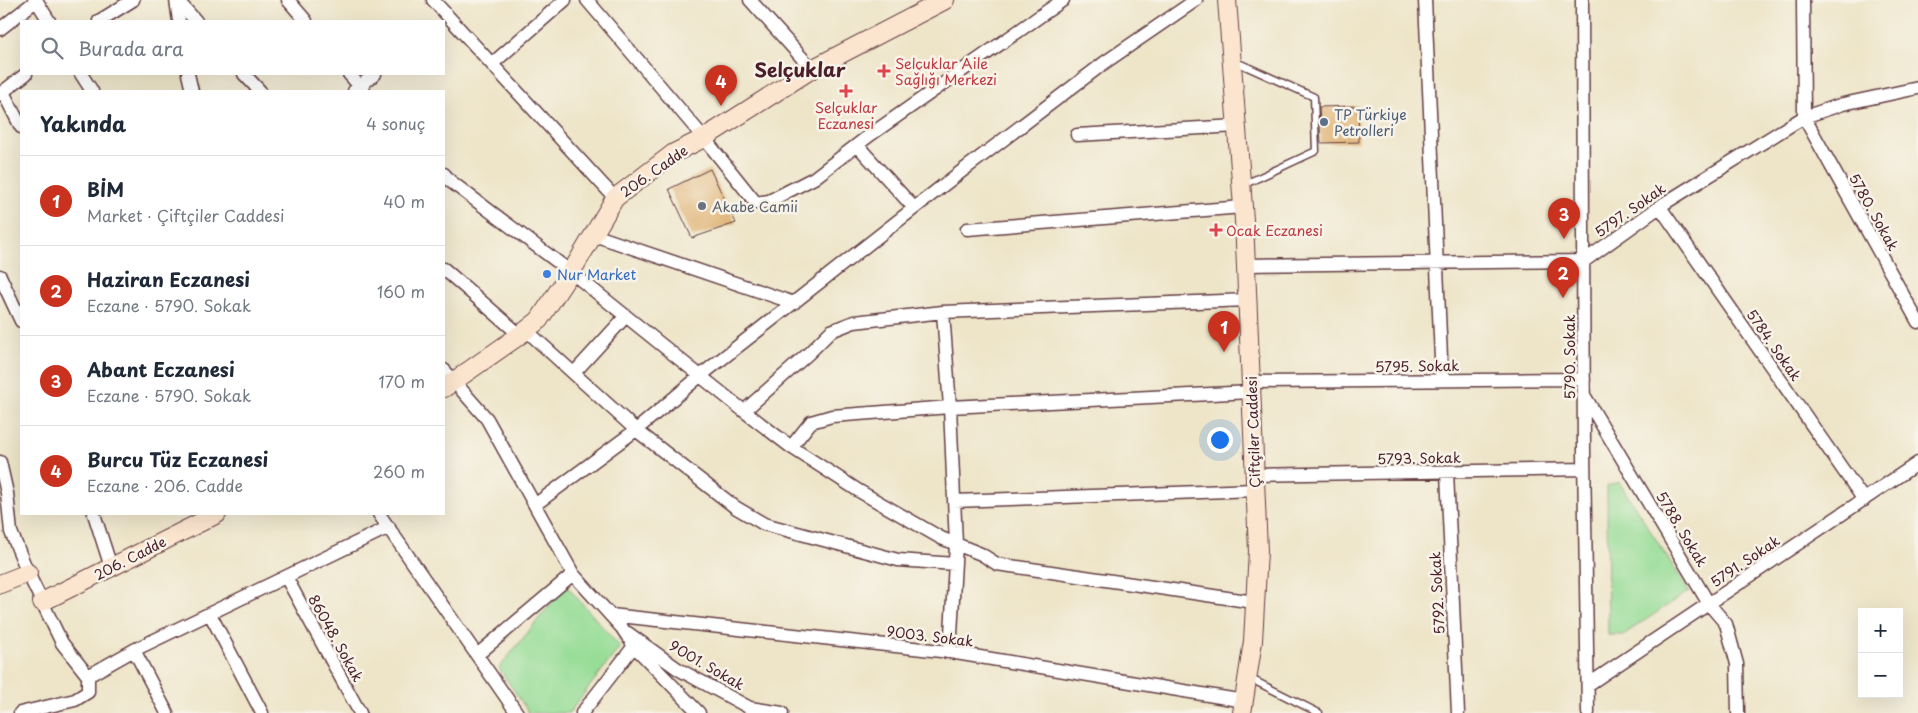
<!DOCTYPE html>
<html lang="tr">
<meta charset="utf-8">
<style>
:root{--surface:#fff;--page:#f6f6f7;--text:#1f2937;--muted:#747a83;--line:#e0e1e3;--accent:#c8321e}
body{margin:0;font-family:"Playpen Sans",sans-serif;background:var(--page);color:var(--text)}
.controls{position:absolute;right:15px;bottom:15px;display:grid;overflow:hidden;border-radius:0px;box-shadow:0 5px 20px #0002}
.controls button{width:45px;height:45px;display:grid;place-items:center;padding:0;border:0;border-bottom:1px solid var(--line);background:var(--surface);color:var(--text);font:25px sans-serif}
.you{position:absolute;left:1219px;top:439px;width:18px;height:18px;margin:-12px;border:4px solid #fff;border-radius:50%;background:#1a73e8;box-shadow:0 0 0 8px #1a73e833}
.badge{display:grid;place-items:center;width:32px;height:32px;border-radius:50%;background:var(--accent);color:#fff;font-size:16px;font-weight:700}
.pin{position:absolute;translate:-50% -41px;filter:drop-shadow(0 1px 2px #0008)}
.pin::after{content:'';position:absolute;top:26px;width:18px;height:15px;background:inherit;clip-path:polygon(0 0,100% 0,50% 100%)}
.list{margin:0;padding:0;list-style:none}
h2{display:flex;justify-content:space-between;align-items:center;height:65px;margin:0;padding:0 20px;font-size:21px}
h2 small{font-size:16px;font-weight:400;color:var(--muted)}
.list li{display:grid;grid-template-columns:32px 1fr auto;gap:15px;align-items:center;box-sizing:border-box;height:90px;padding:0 20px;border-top:1px solid var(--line)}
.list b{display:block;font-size:19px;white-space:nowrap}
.list p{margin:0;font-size:16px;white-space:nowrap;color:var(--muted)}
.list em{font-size:16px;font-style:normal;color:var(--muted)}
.icon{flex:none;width:28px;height:28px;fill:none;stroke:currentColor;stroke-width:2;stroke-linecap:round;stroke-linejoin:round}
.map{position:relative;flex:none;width:1918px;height:713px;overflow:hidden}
.search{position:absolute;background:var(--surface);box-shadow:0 5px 20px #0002;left:20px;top:20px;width:425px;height:55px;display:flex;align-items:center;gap:12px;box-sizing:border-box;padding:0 18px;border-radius:0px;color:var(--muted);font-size:19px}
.panel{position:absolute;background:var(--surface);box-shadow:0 5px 20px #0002;left:20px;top:90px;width:425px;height:425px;border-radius:0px}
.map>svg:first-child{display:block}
</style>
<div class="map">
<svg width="1918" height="713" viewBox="0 0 1918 713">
<rect width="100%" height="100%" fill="#f7f3e8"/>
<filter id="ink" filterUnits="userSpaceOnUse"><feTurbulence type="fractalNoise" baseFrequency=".02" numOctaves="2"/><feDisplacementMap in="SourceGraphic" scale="10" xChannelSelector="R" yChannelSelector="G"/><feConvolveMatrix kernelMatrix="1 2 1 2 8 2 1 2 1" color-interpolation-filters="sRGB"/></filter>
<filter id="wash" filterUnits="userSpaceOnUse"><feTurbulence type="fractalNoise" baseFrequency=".0096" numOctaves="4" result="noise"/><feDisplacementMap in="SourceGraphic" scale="20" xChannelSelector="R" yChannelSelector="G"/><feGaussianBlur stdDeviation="1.12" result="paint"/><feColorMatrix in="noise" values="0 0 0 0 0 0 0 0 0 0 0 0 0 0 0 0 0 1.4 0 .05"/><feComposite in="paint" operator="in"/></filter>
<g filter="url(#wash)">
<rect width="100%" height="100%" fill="#eee5c9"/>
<path fill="#97dd97" stroke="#707e61" d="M1619 482 1689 591 1623 635H1608L1607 486Z
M566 585 620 647 569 713H529L499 668Z"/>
<g id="blocks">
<path fill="#ddab66" d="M1358 106 1359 142 1321 143 1319 107Z
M710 169 736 223 692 238 669 189Z"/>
</g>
</g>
<g filter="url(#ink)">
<use href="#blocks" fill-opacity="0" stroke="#633d43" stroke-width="1"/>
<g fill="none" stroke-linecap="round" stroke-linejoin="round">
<g stroke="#633d43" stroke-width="9">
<path id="lane" d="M1234 61 1314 97 1316 151 1243 185
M1249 678 1319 713"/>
</g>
<g stroke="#633d43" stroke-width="15">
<path id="street" d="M36 0 49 21
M176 0 179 21
M177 0 196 21
M288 0 306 21
M433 0 615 198
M587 0 704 138 756 203 769 201 814 178 870 135 1063 0
M750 0 812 69
M1425 0 1442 380
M1582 0 1584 453 1588 713
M1803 0 1804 117 1918 322
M99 21 133 0
M0 29 37 0
M492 64 565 0
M81 74 92 91
M188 74 192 91
M244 74 260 91
M349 74 364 91
M354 91 375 74
M3 92 21 127
M0 94 26 74
M1077 135 1237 126
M857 145 914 208
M444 174 450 181 571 272 744 411 791 447 859 491 941 538 981 554 997 564 1254 602
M1660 207 1864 500
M967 229 1243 207
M594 235 794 303
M1246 265 1584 261 1665 203 1804 117 1843 104 1918 88
M444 269 520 335
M0 276 21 321
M943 312 950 407 956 544 950 652
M526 330 636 430 735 507 764 524 898 560 955 564
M444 370 487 419 573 574 622 628 634 646 582 713
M574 373 626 316
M1251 382 1584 379
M1584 395 1709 604 1726 624 1737 664 1738 713
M744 411 809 353 831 331 854 322 943 312 1248 300
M791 447 811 422 832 416 950 407 1251 392
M0 462 7 493 11 532 28 573 62 643 88 676V692L75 700 20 713
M1447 473 1458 713
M1255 475 1584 469
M954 501 1255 490
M536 504 636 430 700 376 945 184 1104 63 1196 0
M94 514 111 567
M379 514 517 713
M286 577 360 713
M210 614 262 713
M611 615 950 652 1244 701
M628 633 678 669 750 708 782 713
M634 646 699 713
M134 650 167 713
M477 655 573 574
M88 676 134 650 389 527
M1589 684 1918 463"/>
</g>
<g stroke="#633d43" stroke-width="20">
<path id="secondary" d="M1227 0 1244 220 1258 551 1253 641 1242 713
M444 388 520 335 539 320 576 264 615 198 674 153 704 138 812 69 945 0
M0 584 28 573
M42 602 217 514"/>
</g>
<use href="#lane" stroke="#fff" stroke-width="6"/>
<use href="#street" stroke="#fff" stroke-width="12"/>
<use href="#secondary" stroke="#fce5cf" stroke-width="18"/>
</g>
</g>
<g fill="#e0444e" stroke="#f7f3e8" stroke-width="2">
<path d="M881.5 63.5h5v5h5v5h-5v5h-5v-5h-5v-5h5z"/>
<path d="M843.5 83.5h5v5h5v5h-5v5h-5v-5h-5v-5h5z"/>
<path d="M1213.5 222.5h5v5h5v5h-5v5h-5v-5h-5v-5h5z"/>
</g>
<circle fill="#5c6f8a" stroke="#f7f3e8" stroke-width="2" cx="1324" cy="122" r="5"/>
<circle fill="#6b7280" stroke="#f7f3e8" stroke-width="2" cx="702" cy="206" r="5"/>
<circle fill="#3f7fe0" stroke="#f7f3e8" stroke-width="2" cx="547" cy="274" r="5"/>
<g text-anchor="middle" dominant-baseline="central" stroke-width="5" stroke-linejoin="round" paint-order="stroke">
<g font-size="14" fill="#be3a42" stroke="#f7f3e8" text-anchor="start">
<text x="895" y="63">Selçuklar Aile<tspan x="895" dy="16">Sağlığı Merkezi</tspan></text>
<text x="846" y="107" text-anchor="middle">Selçuklar<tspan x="846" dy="16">Eczanesi</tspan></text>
<text x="1226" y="230">Ocak Eczanesi</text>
</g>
<g font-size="14" fill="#4e5e75" stroke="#f7f3e8" text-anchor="start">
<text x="1334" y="114">TP Türkiye<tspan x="1334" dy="16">Petrolleri</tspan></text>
</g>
<g font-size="14" fill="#4a1f2b" stroke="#f7f3e8">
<text transform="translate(654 171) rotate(-35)">206. Cadde</text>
<text transform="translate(1630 210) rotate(-35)">5797. Sokak</text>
<text transform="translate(1874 212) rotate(61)">5780. Sokak</text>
<text transform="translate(1774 345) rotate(55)">5784. Sokak</text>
<text transform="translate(1569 357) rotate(-90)">5790. Sokak</text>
<text transform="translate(1417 366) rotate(-1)">5795. Sokak</text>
<text transform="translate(1253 432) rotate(-92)">Çiftçiler Caddesi</text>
<text transform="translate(1419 458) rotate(-1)">5793. Sokak</text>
<text transform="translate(1682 529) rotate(59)">5788. Sokak</text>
<text transform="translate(130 558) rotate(-27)">206. Cadde</text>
<text transform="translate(1745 561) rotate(-34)">5791. Sokak</text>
<text transform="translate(1437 593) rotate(-93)">5792. Sokak</text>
<text transform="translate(930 636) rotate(7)">9003. Sokak</text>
<text transform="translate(336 638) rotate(61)">86048. Sokak</text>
<text transform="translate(707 665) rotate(30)">9001. Sokak</text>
</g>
<g font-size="14" fill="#5b616d" stroke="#f7f3e8" text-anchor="start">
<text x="712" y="206">Akabe Camii</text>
</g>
<g font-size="14" fill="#366cbe" stroke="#f7f3e8" text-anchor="start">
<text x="557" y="274">Nur Market</text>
</g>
<g font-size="19" font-weight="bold" fill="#4a1f2b" stroke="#f7f3e8">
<text x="800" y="69">Selçuklar</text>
</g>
</g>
</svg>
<div class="controls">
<button>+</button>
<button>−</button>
</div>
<div class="you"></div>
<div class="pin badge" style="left:1224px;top:352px">1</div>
<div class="pin badge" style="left:1563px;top:298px">2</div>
<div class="pin badge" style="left:1564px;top:239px">3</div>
<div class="pin badge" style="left:721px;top:106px">4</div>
<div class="search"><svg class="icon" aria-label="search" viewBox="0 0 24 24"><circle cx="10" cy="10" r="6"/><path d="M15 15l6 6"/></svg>Burada ara</div>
<section class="panel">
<h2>Yakında<small>4 sonuç</small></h2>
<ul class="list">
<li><span class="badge">1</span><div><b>BİM</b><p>Market · Çiftçiler Caddesi</p></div><em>40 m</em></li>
<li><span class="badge">2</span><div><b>Haziran Eczanesi</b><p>Eczane · 5790. Sokak</p></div><em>160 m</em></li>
<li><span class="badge">3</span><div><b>Abant Eczanesi</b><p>Eczane · 5790. Sokak</p></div><em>170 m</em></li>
<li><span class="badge">4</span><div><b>Burcu Tüz Eczanesi</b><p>Eczane · 206. Cadde</p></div><em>260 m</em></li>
</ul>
</section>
</div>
